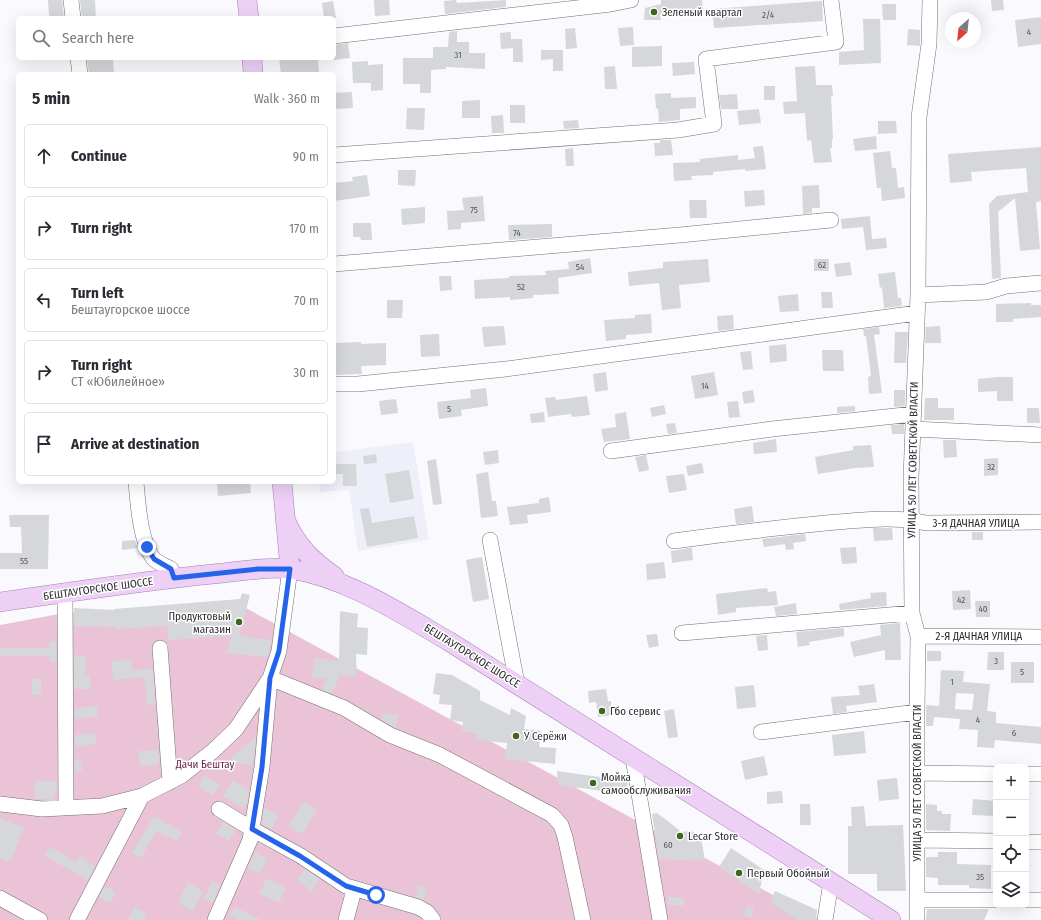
<!DOCTYPE html>
<meta charset="utf-8">
<style>
:root{--surface:#fff;--page:#f7f7f7;--text:#2b2b33;--muted:#7c7c81;--line:#e1e1e2}
body{margin:0;font-family:"Fira Sans Condensed",sans-serif;background:var(--page);color:var(--text)}
.controls{position:absolute;right:12px;bottom:12px;display:grid;overflow:hidden;border-radius:6px;box-shadow:0 4px 16px #0002}
.controls button{width:36px;height:36px;display:grid;place-items:center;padding:0;border:0;border-bottom:1px solid var(--line);background:var(--surface);color:var(--text);font:20px sans-serif}
.compass{position:absolute;left:945px;top:12px;width:36px;height:36px;border-radius:50%;background:var(--surface);box-shadow:0 4px 16px #0002;rotate:207deg}
.stop{position:absolute;width:12px;height:12px;margin:-9px;border:3px solid #2563eb;border-radius:50%;background:#fff}
.stop.end{background:#2563eb;border-color:#fff;box-shadow:0 1px 4px #0008}
.list{margin:0;padding:0;list-style:none}
h2{display:flex;justify-content:space-between;align-items:center;height:52px;margin:0;padding:0 16px;font-size:17px}
h2 small{font-size:13px;font-weight:400;color:var(--muted)}
.list li{display:grid;grid-template-columns:26px 1fr auto;gap:12px;align-items:center;box-sizing:border-box;height:64px;margin:0 8px 8px;padding:0 8px;border:1px solid var(--line);border-radius:6px}
.list b{display:block;font-size:15px;white-space:nowrap}
.list p{margin:0;font-size:13px;white-space:nowrap;color:var(--muted)}
.list em{font-size:13px;font-style:normal;color:var(--muted)}
.icon{flex:none;width:22px;height:22px;fill:none;stroke:currentColor;stroke-width:2;stroke-linecap:round;stroke-linejoin:round}
.map{position:relative;flex:none;width:1041px;height:920px;overflow:hidden}
.search{position:absolute;background:var(--surface);box-shadow:0 4px 16px #0002;left:16px;top:16px;width:320px;height:44px;display:flex;align-items:center;gap:10px;box-sizing:border-box;padding:0 14px;border-radius:6px;color:var(--muted);font-size:15px}
.panel{position:absolute;background:var(--surface);box-shadow:0 4px 16px #0002;left:16px;top:72px;width:320px;height:412px;border-radius:6px}
.map>svg:first-child{display:block}
</style>
<div class="map">
<svg width="1041" height="920" viewBox="0 0 1041 920">
<rect width="100%" height="100%" fill="#fafafe"/>
<path fill="#efeffa" d="M413 442 429 540 358 551 349 490 320 492 319 482H334V452Z"/>
<path fill="#eac4d6" d="M242 606 819 920H0V625L64 613Z"/>
<path fill="#d5d7da" fill-rule="evenodd" d="M48 0H62L64 18H52V16H49Z
M80 0H95L96 18H82Z
M374 0H389L390 15 375 16Z
M456 0 457 3 506 0V7L445 14 444 1Z
M661 0H702L703 12 660 15 661 20H644L645 8 661 4Z
M991 0H1003L1004 10 992 11Z
M333 1 336 18H324L322 3Z
M822 1 823 21 714 28 712 9Z
M882 4H896V20H883Z
M1041 17V44L1018 47 1015 20Z
M863 19H880L881 63 839 65V52L864 50Z
M633 27 634 45 620 46 618 28Z
M575 28 577 48 566 49 565 29Z
M908 29 920 30V46L907 45Z
M457 31V42H469V53H485V69L446 67V69L431 70V93H420V84H403V58H433V47H448L449 32Z
M511 32V39H522L523 62H513V48L501 49 500 33Z
M348 43 350 58 334 60V45Z
M662 46V66L632 67V47Z
M541 50H563V71H553V59L541 60Z
M279 58H318L319 74H281Z
M113 59 114 74H89L87 60Z
M368 61V65L383 64V90L371 91V83H353L352 62Z
M694 62 695 74 673 76 672 63Z
M615 66 617 89H605L604 67Z
M815 66 816 85H832L833 96H831L833 139H832V148H830L832 162 814 163 811 140 807 141 805 113 784 114 783 102 797 101 795 67Z
M764 86H775V100H764Z
M352 92 353 108 334 109V93Z
M671 93V98L696 97V108L680 109V120L659 122 658 108 656 109 655 94Z
M737 94 738 109H721L719 95Z
M480 100V118H462V101Z
M510 105H525V123H510Z
M407 108H425L424 130 406 129Z
M759 109 761 123 739 125 737 111Z
M503 115 504 133H492L491 116Z
M578 120 579 128 564 129 563 121Z
M878 121H896L897 133 878 134Z
M876 136 877 149 855 151 853 139Z
M660 140H671L673 155 655 156 654 143H660Z
M763 146 766 169 745 171V169L713 172V175L691 176 692 180 674 181 673 163 700 162V159L738 155V160L755 158 753 147Z
M1041 147V201L1036 202 1040 249 1020 251 1015 198 998 212 1001 278 992 279 989 204 997 196 1028 192 1026 168 971 172 972 181 950 183 948 154Z
M573 148 574 166H566L565 149Z
M890 151 892 168H896L898 188 904 187 905 198 882 201 881 188H877L873 153Z
M398 170H416L415 186 398 185Z
M367 175 370 196 334 201V183L353 181 352 177Z
M819 185 820 208H812V213L803 214 802 186Z
M764 190 765 205 745 207 744 191Z
M483 196 485 221 461 223V229L448 230 447 211 464 210 462 198Z
M689 200H706L707 218H690Z
M425 207V223L402 225 401 209Z
M870 216 872 239 886 238 887 248 866 250 863 227 842 229 841 219Z
M353 223H371L372 240H361L360 237H353Z
M552 224V237L509 240 508 225Z
M590 258 592 273 558 278 559 294 533 295V298L510 300V297L475 299 474 280 509 278V276L546 275 545 271 569 269 568 262Z
M708 259 710 282 679 285 681 308 662 310 659 283 629 286 628 272 663 268V262Z
M814 259H829V271H814Z
M850 262 852 275 836 277 834 264Z
M895 272 898 298H901L902 306 884 308 882 287 880 288 878 274Z
M439 276H451L452 290 440 291Z
M821 292H832L833 308H822Z
M798 294 799 311 780 312 778 296Z
M387 300H403L402 318H387Z
M1031 303V305H1041V317L1013 319V322H996V304Z
M651 314 652 333 626 335V339L606 341 604 320 635 318V315Z
M733 315 734 329 718 331 717 316Z
M504 326 506 345 484 347 482 327Z
M940 326 941 343H925L926 327Z
M879 327 880 334 874 335 882 393 869 394 868 377 871 376 866 336H864L863 329Z
M895 332H908L906 363H894Z
M439 334 440 356 421 357 420 335Z
M361 342V344L386 343V365L361 366 362 374 334 375V343Z
M786 344 787 361 770 363 769 346Z
M822 350H843L844 371H823Z
M751 351 753 369 743 370 740 352Z
M606 372 608 390 595 392 593 374Z
M714 372 718 395 695 399 691 376Z
M997 377H1013V401H997V391L978 392V379Z
M486 388 488 406 461 410 462 416 439 419 437 402 471 398 470 390Z
M753 390 755 402 744 404 742 392Z
M894 390H905V406L894 407Z
M587 396 590 415 572 417 571 414 548 417 545 398 555 397 556 400Z
M925 398H938V408H954V420H924Z
M396 399 398 413 381 415 379 401Z
M738 401 740 417 729 418 727 402Z
M664 405 666 414 652 417 650 408Z
M855 406V411L837 413V407Z
M1027 408H1039L1040 423H1027Z
M544 412 545 422 531 423 530 414Z
M626 412 630 439 604 442 601 429 616 427 615 414Z
M675 423 677 433 668 434 666 424Z
M904 424V434H892L891 425Z
M776 439 777 452 754 454 753 443Z
M943 440H956L957 457 944 458Z
M871 445 874 467 855 468 818 474 815 457 853 450V446Z
M498 450 499 463 485 465 483 452Z
M376 454 377 463 364 464 363 456Z
M646 455 649 470 639 472 635 457Z
M998 458V475L984 476V459Z
M436 459 442 504 433 505 427 461Z
M702 463 704 473 688 476 686 466Z
M334 464H356L357 486H343V474H334Z
M409 470 414 499 390 503 385 474Z
M488 472 492 501H496L498 516 481 518 476 474Z
M684 474 687 490 669 493 666 476Z
M217 482H250L251 493 218 496Z
M549 497 551 512 527 515 528 523 510 525 507 507 539 503V499Z
M752 506 754 522 736 524 734 509Z
M369 508 372 523 414 516 418 538 367 547 360 509Z
M9 515H49L48 569H0V553H22L21 527H10Z
M873 528H892L893 540 874 541Z
M972 532H983V540H972Z
M805 534 806 541 793 543 794 549 786 550 785 544 764 547 762 539Z
M135 540 138 548 122 550V541Z
M856 547 857 563 842 564 840 548Z
M690 548H692L693 560 672 563 671 551Z
M482 557 489 599 473 602 466 560Z
M664 562 666 578 647 580 646 564Z
M767 588 768 592 776 591 778 605 736 608V612L718 615 716 594Z
M970 590 971 609 953 610 952 591Z
M886 592 887 606 840 610 839 604 871 598 870 593Z
M242 593 250 595 239 636 271 640 268 657 227 653 231 636 168 640 167 626 116 629V627L74 626V608L114 610V609L240 599Z
M975 601H990V617H976Z
M796 603 797 614 776 616 774 607Z
M340 611 358 614 357 627 368 628 367 655 356 654 357 676 340 675 332 693 322 690 327 679 312 678 314 658 339 661Z
M900 623 901 660H885V650L854 657 850 642 881 635 880 625Z
M844 628V636L809 642 810 645 798 647 796 632Z
M657 634 659 646 649 648 646 635Z
M767 635 768 650 758 651 756 636Z
M49 641 56 642V662L49 661V656H0V648H49Z
M927 651H941V661H927Z
M988 652H1004V670H987Z
M74 655 86 656 85 675H90V689H74Z
M131 660 132 670 153 669 155 704 147 705 145 677 113 680 112 661Z
M1011 662H1034V683H1011Z
M941 670 964 671 963 682 990 684 987 711 996 712V723L1041 727V744L995 740 994 748 977 747 978 730 959 729 960 719 934 717 933 726H926V705L939 706ZM956 693 974 694 972 710 955 709Z
M436 673 452 675 480 691V700L510 715 511 708 526 716 524 729 541 731 539 747 556 748 555 764 505 759 507 743 477 740V733L462 731 463 722 450 720 452 705 439 704 440 695 433 694Z
M32 679H41V695H32Z
M874 684 877 702 846 706 847 712 833 714 831 697 860 695 858 686Z
M754 685 756 707 737 709 735 687Z
M606 689 608 701H611L612 715 598 717 596 702 589 703 588 691Z
M97 706 98 717 75 719V708Z
M674 709 678 737 668 738 664 711Z
M382 713 398 715 396 728 382 720Z
M864 731 866 753 834 756 832 735Z
M95 733 96 744 75 747V735Z
M256 737 253 765 232 762 233 756Z
M158 750 159 764 140 766 139 751Z
M764 756 768 775 745 780 741 761Z
M75 760H81L82 771 75 772Z
M557 771 628 781 626 794 558 785Z
M204 775 220 785 213 795 198 786Z
M897 778 899 799 879 801 877 780Z
M233 780 249 790 247 802 243 808 223 796Z
M35 781H57V791H54V799H35Z
M782 791 783 803 767 804V792Z
M973 799 996 801V816L972 815Z
M303 802 317 810 303 834 289 826Z
M800 804H810L811 825H800Z
M926 804 937 805V811H942V814H951L950 831 926 830Z
M864 806 866 826 903 825 906 891H877V874H848V826H852L851 807Z
M264 808 278 815 272 829 262 824Z
M657 813 678 829 681 832 692 831 701 837 705 861 659 859 652 814Z
M154 816 182 832 177 841 156 831 141 858 132 853Z
M0 818 24 828 10 862 0 857Z
M223 822 236 830 229 841 216 834Z
M50 847 76 862 80 856 95 866 88 880 45 856Z
M731 848 764 870 759 894 719 867Z
M255 852 268 859 260 874 248 868Z
M938 852H957V864L991 865V889L969 888V885H938V878L926 877V857H938Z
M305 869 320 879 312 891 297 880Z
M267 878 286 888 279 903 259 893Z
M213 881 220 885 213 903 204 899Z
M188 883 203 891 193 911 178 903Z
M419 885 427 888 423 900 416 897Z
M105 886 116 892 110 903 99 897Z
M775 891 817 910 816 920H797L770 902Z
M668 897 684 898V906L668 905Z
M746 906 754 908 752 918 744 916Z
M135 907 147 913 144 920H128Z
M235 907 261 920H237L230 916Z
M927 909H989L984 920H926Z"/>
<g fill="none" stroke-linecap="round" stroke-linejoin="round">
<g stroke="#717174" stroke-width="16">
<path id="minor" d="M71 0 73 18
M334 36 611 4 631 0
M78 58 80 74
M334 155 678 130 714 124 706 59 836 42 831 0
M334 264 680 235 831 220
M918 295 986 292 1006 286 1041 283
M334 384H358L506 369 917 313
M913 429 1041 435
M611 451 772 429 914 414
M136 482C138 504 140 540 153 558 157 563 166 566 171 569L174 578
M490 540 517 684
M674 541C724 534 775 528 826 523 859 520 893 516 926 523L1041 522
M65 593 66 808
M682 633 912 613
M918 636 1041 637
M160 648 170 782
M761 732 917 712
M633 758 660 920
M917 773 996 774
M1026 774H1041
M0 804 42 809 102 806 142 796 181 776 213 751 236 729 270 678 279 651 290 569
M219 809 252 829 301 856 346 886 418 907 427 912 433 920
M918 840 996 841
M1026 842H1041
M0 898 40 920
M917 900H996
M1026 900H1041
M77 920 142 796
M215 920 250 840 262 767 270 678 344 708 390 735 440 755 552 815 561 825 565 837 583 920
M346 920 354 890
M825 920 831 882
M917 920V712L918 636 912 613 911 478 918 295 919 117 929 44 930 0"/>
</g>
<g stroke="#a282ad" stroke-width="20">
<path id="major" d="M247 0 249 18
M252 58 253 74
M282 482 290 569
M285 519C296 545 311 560 334 576
M0 602C71 592 142 581 213 574 236 572 269 566 291 569 349 579 400 613 450 642L891 920"/>
</g>
<use href="#minor" stroke="#fff" stroke-width="15"/>
<use href="#major" stroke="#eed0f7" stroke-width="19"/>
</g>
<g fill="none" stroke-linecap="round" stroke-linejoin="round">
<path stroke="#2563eb" stroke-width="5" d="M147 547 154 559 171 569 174 578 258 569H290L279 651 270 678 262 767 252 829 300 856 346 886 376 895"/>
</g>
<g fill="#3f651f" stroke="#fff" stroke-width="1.5">
<circle cx="654" cy="12" r="4"/>
<circle cx="239" cy="622" r="4"/>
<circle cx="602" cy="711" r="4"/>
<circle cx="516" cy="736" r="4"/>
<circle cx="593" cy="783" r="4"/>
<circle cx="680" cy="836" r="4"/>
<circle cx="739" cy="873" r="4"/>
</g>
<g text-anchor="middle" dominant-baseline="central" stroke-width="3" stroke-linejoin="round" paint-order="stroke">
<g font-size="9" fill="#565758">
<text x="768" y="15">2/4</text>
<text x="1029" y="32">4</text>
<text x="458" y="55">31</text>
<text x="474" y="210">75</text>
<text x="517" y="233">74</text>
<text x="822" y="265">62</text>
<text x="580" y="267">54</text>
<text x="521" y="287">52</text>
<text x="705" y="386">14</text>
<text x="449" y="409">5</text>
<text x="991" y="467">32</text>
<text x="24" y="561">55</text>
<text x="961" y="600">42</text>
<text x="983" y="609">40</text>
<text x="996" y="661">3</text>
<text x="1022" y="672">5</text>
<text x="952" y="682">1</text>
<text x="978" y="720">4</text>
<text x="1014" y="733">6</text>
<text x="668" y="845">60</text>
<text x="980" y="877">35</text>
</g>
<g font-size="11" fill="#2c2c2d" stroke="#fff" text-anchor="start">
<text x="662" y="12">Зеленый квартал</text>
<text x="231" y="616" text-anchor="end">Продуктовый<tspan x="231" dy="13">магазин</tspan></text>
<text x="610" y="711">Гбо cервис</text>
<text x="524" y="736">У Серёжи</text>
<text x="601" y="777">Мойка<tspan x="601" dy="13">самообслуживания</tspan></text>
<text x="688" y="836">Lecar Store</text>
<text x="747" y="873">Первый Обойный</text>
</g>
<g font-size="11" fill="#2c2c2d" stroke="#fff">
<text transform="translate(913 460) rotate(-89)">УЛИЦА 50 ЛЕТ СОВЕТСКОЙ ВЛАСТИ</text>
<text x="976" y="523">3-Я ДАЧНАЯ УЛИЦА</text>
<text transform="translate(98 589) rotate(-8)">БЕШТАУГОРСКОЕ ШОССЕ</text>
<text x="979" y="636">2-Я ДАЧНАЯ УЛИЦА</text>
<text transform="translate(472 656) rotate(32)">БЕШТАУГОРСКОЕ ШОССЕ</text>
<text transform="translate(917 783) rotate(-90)">УЛИЦА 50 ЛЕТ СОВЕТСКОЙ ВЛАСТИ</text>
</g>
<g font-size="11" fill="#69284c" stroke="#fff">
<text x="205" y="764">Дачи Бештау</text>
</g>
</g>
</svg>
<div class="controls">
<button>+</button>
<button>−</button>
<button><svg class="icon" aria-label="locate" viewBox="0 0 24 24"><circle cx="12" cy="12" r="6"/><path d="M12 2v4M12 18v4M2 12h4M18 12h4"/></svg></button>
<button><svg class="icon" aria-label="layers" viewBox="0 0 24 24"><path d="M12 4l9 5-9 5-9-5zM3 14l9 5 9-5"/></svg></button>
</div>
<svg class="compass" viewBox="-18 -18 36 36"><path d="M0-13l5 13h-10z" fill="#e53935"/><path d="M0 13l5-13h-10z" fill="#7c7c81"/></svg>
<div class="stop" style="left:376px;top:895px"></div>
<div class="stop end" style="left:147px;top:547px"></div>
<div class="search"><svg class="icon" aria-label="search" viewBox="0 0 24 24"><circle cx="10" cy="10" r="6"/><path d="M15 15l6 6"/></svg>Search here</div>
<section class="panel">
<h2>5 min<small>Walk · 360 m</small></h2>
<ul class="list">
<li><svg class="icon" aria-label="ahead" viewBox="0 0 24 24"><path d="M12 20V5M6 11l6-6 6 6"/></svg><div><b>Continue</b></div><em>90 m</em></li>
<li><svg class="icon" aria-label="right" viewBox="0 0 24 24"><path d="M7 20v-9h11M14 6l5 5-5 5"/></svg><div><b>Turn right</b></div><em>170 m</em></li>
<li><svg class="icon" aria-label="left" viewBox="0 0 24 24"><path d="M17 20v-9H6M10 6l-5 5 5 5"/></svg><div><b>Turn left</b><p>Бештаугорское шоссе</p></div><em>70 m</em></li>
<li><svg class="icon" aria-label="right" viewBox="0 0 24 24"><path d="M7 20v-9h11M14 6l5 5-5 5"/></svg><div><b>Turn right</b><p>СТ «Юбилейное»</p></div><em>30 m</em></li>
<li><svg class="icon" aria-label="arrive" viewBox="0 0 24 24"><path d="M6 21V4h12l-3 4 3 4H6"/></svg><div><b>Arrive at destination</b></div></li>
</ul>
</section>
</div>
